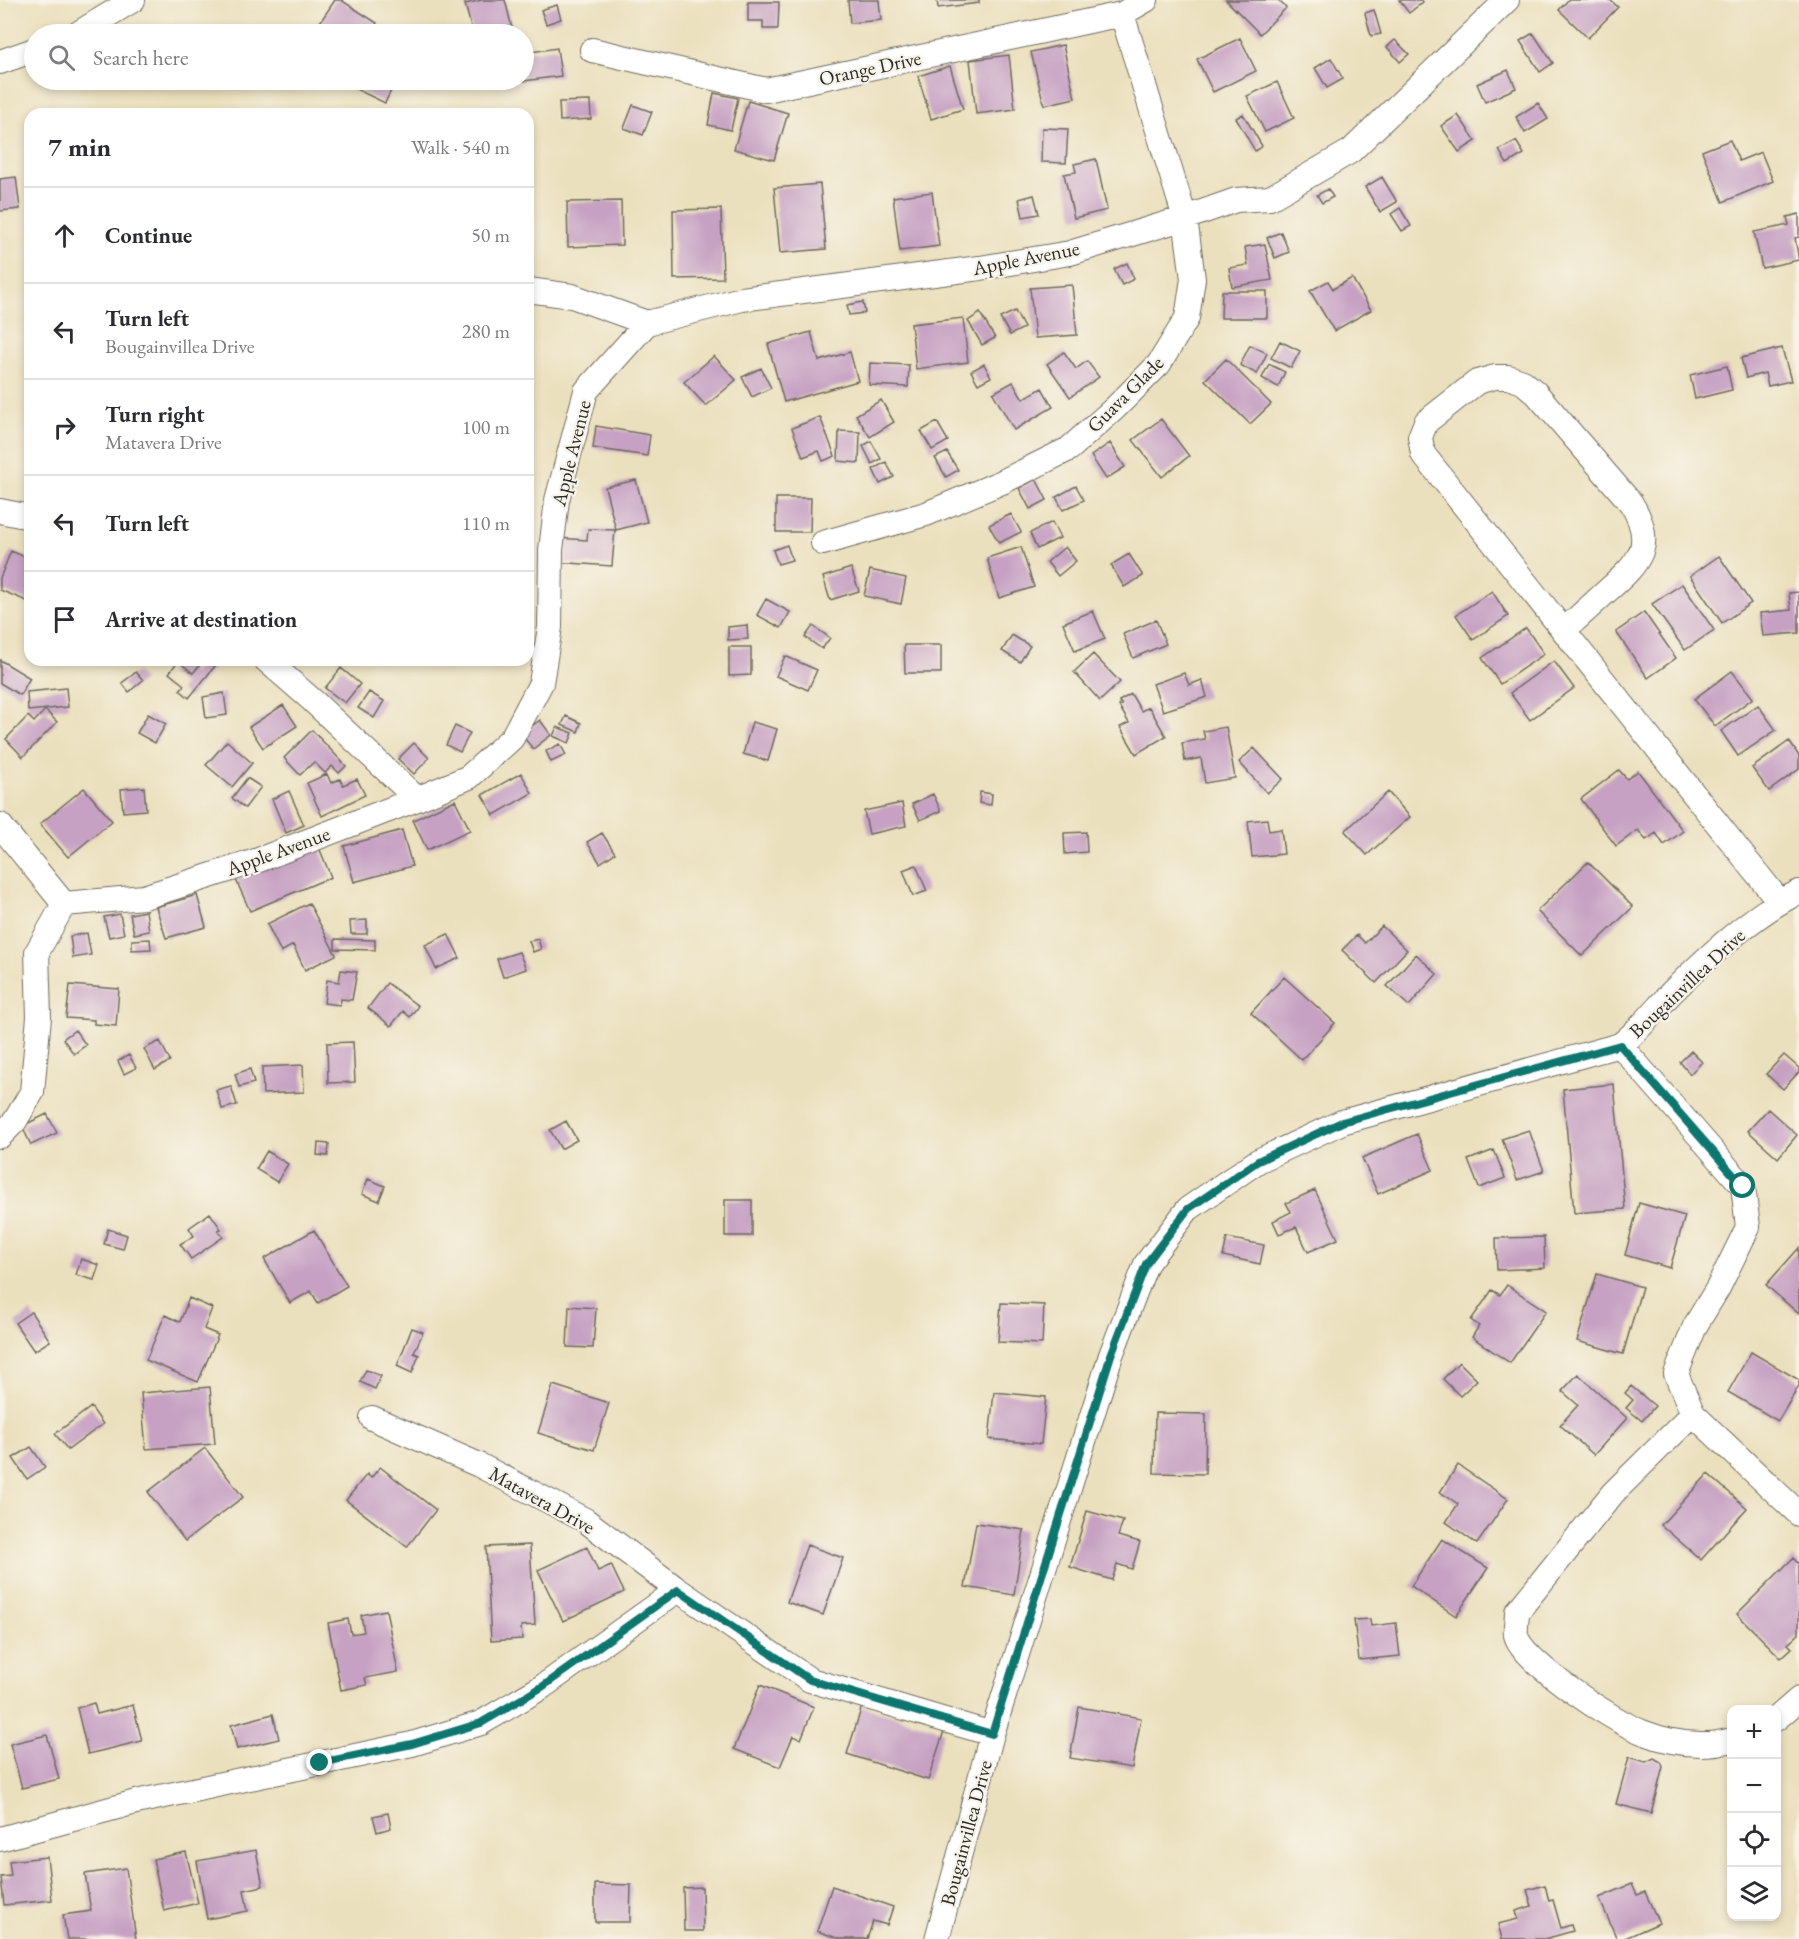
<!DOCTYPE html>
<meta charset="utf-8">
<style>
:root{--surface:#fff;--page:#f7f7f7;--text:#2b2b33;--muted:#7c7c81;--line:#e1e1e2}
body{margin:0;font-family:"EB Garamond",serif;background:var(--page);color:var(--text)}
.controls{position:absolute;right:18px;bottom:18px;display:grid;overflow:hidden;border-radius:12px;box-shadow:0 3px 9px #0003}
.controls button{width:54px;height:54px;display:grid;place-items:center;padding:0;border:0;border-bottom:2px solid var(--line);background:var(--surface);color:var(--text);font:30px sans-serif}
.stop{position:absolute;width:18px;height:18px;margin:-14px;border:4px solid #0f766e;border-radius:50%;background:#fff}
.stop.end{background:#0f766e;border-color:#fff;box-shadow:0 2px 6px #0008}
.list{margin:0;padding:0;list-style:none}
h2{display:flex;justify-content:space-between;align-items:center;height:78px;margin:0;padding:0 24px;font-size:26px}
h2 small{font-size:20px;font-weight:400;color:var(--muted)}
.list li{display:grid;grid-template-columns:39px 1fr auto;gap:18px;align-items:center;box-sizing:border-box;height:96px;padding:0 24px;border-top:2px solid var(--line)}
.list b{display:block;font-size:22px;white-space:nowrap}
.list p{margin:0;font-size:20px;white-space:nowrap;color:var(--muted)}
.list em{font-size:20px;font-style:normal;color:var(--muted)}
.icon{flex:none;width:33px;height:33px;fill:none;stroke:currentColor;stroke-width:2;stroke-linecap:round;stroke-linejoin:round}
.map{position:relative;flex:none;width:1799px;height:1939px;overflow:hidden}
.search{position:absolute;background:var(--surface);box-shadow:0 3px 9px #0003;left:24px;top:24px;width:510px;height:66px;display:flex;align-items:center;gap:15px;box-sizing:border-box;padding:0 21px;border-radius:33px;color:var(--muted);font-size:22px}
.panel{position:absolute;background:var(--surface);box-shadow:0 3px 9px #0003;left:24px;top:108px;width:510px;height:558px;border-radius:18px}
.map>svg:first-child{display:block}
</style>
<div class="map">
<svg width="1799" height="1939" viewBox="0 0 1799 1939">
<rect width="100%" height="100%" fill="#f7f3e8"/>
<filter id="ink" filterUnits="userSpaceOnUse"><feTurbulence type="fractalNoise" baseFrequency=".0167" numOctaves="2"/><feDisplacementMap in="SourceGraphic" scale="12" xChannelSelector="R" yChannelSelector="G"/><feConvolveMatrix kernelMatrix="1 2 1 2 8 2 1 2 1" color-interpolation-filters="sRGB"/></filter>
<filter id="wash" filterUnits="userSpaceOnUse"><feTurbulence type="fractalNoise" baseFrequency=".008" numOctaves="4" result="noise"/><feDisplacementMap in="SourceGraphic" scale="24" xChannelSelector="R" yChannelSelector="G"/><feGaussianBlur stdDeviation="1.35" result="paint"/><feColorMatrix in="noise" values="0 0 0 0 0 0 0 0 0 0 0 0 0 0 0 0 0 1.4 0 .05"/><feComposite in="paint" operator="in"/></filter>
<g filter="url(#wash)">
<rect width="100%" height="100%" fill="#ebe0bd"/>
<g id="blocks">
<path fill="#c6a1c3" d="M335 0H341L377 23 369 34H312Z
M482 0H505L512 28 485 34H473L465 4Z
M848 0H879L881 20 850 23Z
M937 0H979V3L938 8Z
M1226 0H1278L1286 8 1260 34Z
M1399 0H1421L1423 2 1409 13Z
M1568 0H1610L1618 7 1588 38 1559 10Z
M748 2H779L778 29H763V21H748Z
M557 5 561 19 546 24 541 10Z
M1374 10 1381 34 1371 36 1365 13Z
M1533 33 1553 63 1540 72 1520 41Z
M1240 38 1256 71 1213 92 1197 59Z
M1395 40 1409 54 1400 62 1387 47Z
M1063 45 1075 98 1044 105 1031 52Z
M557 48 561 76 524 81V53Z
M1009 55 1015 109 976 114 970 60Z
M1331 58 1343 79 1327 88 1315 68Z
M950 66 963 109 931 119 918 76Z
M1508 70 1516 88 1485 102 1477 84Z
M345 80H396L385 103 343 83Z
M1277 82 1294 118 1265 132 1247 96Z
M714 93 738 98 731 130 708 125Z
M590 101 591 119 560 121 559 102Z
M748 101 788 113 774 160 734 149Z
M1538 103 1548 119 1525 133 1516 117Z
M633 105 652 112 643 135 624 128Z
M1243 114 1262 146 1255 151 1236 118Z
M1458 115 1476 141 1459 152 1441 126Z
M1042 128 1068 129 1066 163 1041 162Z
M1730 140 1739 161 1761 152 1773 181 1723 202 1702 151Z
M1516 141 1524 154 1507 164 1499 150Z
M1096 159 1107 210 1074 218 1064 174 1076 172 1074 164Z
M16 177 20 209 0 211V179Z
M1382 177 1397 202 1380 212 1365 187Z
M820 184 826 249 780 253 774 188Z
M1328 189 1333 197 1322 203 1317 195Z
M932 192 939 246 900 251 893 197Z
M1034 195 1039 214 1023 217 1019 199Z
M621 201 622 245 568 247 567 202Z
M1400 208 1411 226 1402 231 1391 214Z
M721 209 723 278 674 279 673 210Z
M1799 214V237L1795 238 1799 260 1762 268 1754 232 1789 225 1787 217Z
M1281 232 1289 252 1275 258 1267 238Z
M1265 244 1272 280 1232 287 1229 268 1248 265 1245 247Z
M1127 263 1134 279 1122 285 1114 269Z
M1352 278 1371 310 1334 331 1310 291 1328 281 1333 289Z
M1072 285 1077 335 1035 338 1030 288Z
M1222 291H1267V318H1221Z
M863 302 865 313 849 315 847 305Z
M1015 311 1024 328 1010 335 1000 318Z
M980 313 995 338 982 345 968 321Z
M963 318 968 362 916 369 911 324Z
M811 332 819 361 850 352 858 381 784 402 768 344Z
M1280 341 1300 351 1291 368 1271 358Z
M1250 345 1267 353 1257 374 1240 365Z
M1782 348 1791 381 1768 386 1765 373 1746 378 1741 358Z
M1064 352 1076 369 1087 361 1099 377 1070 397 1047 364Z
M714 356 736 380 706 406 684 382Z
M1226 359 1271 404 1250 424 1205 380Z
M870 363 909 365 908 387 869 385Z
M984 364 991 377 978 384 971 371Z
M1269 364 1285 372 1278 387 1262 378Z
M1727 366 1732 390 1695 399 1690 375Z
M761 368 771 388 752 397 742 377Z
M1013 382 1023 399 1042 388 1053 407 1014 430 993 393Z
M881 400 894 422 870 437 856 415Z
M820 417 835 456 823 461 819 451 803 457 792 428Z
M1161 419 1189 456 1162 477 1133 440Z
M937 422 948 441 932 450 921 431Z
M596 426 650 435 647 456 593 448Z
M839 431 860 432 859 463 838 461Z
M871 441 881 459 872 464 863 446Z
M1110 443 1125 467 1106 479 1091 456Z
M947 452 958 470 946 477 935 458Z
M886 462 894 477 880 484 873 469Z
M1036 479 1047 500 1030 509 1019 488Z
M636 480 647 522 616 530 605 487Z
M1076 486 1084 500 1063 510 1056 497Z
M776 498H811L810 532H776Z
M1011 514 1021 532 999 543 989 525Z
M1052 522 1060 538 1037 549 1030 533Z
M588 529 615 530 612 566 555 562 557 538 587 540Z
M787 545 792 560 778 564 773 550Z
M1021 547 1034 587 999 598 987 558Z
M1065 547 1076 561 1058 576 1047 562Z
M11 551 30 559 29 602 0 590V578Z
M1129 554 1143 576 1124 587 1111 565Z
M1719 556 1751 603 1722 623 1690 576Z
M851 568 859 591 830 600 823 577Z
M870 570 906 578 901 604 864 596Z
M1682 584 1714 630 1685 650 1652 604Z
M1492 591 1508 616 1473 640 1456 615Z
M1799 592V633L1763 636 1760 613 1791 610 1789 593Z
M766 599 790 612 781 628 757 615Z
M1093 611 1105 639 1075 651 1063 623Z
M1644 612 1676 658 1648 678 1616 632Z
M1156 620 1166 644 1133 658 1123 634Z
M747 625 748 639 728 640V627Z
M813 626 830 638 822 649 805 637Z
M1526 628 1544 654 1500 684 1482 658Z
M1012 635 1030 646 1020 662 1002 651Z
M904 645H941V673H905Z
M729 647H751V675L729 676Z
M1093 654 1120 682 1100 701 1074 672Z
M785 656 817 670 808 690 776 676Z
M0 660 30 678 20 695 0 683Z
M204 660H208L215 666 189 698 180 690 184 685 169 673 178 661 193 673Z
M1554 661 1574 688 1530 720 1510 693Z
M341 668 360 684 345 703 325 688Z
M1732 671 1753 698 1715 726 1694 699Z
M136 672 143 680 129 692 122 683Z
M1184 673 1189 685 1202 680 1207 697 1163 711 1153 684Z
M66 688 68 707 28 711 27 692Z
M369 692 384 701 374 718 358 708Z
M224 693 227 715 206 718 203 697Z
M1131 694 1141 711 1149 707 1166 736 1136 754 1120 727 1129 723 1119 706 1122 705 1119 701Z
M283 705 297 726 263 748 249 727Z
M1758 705 1776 730 1738 756 1721 731Z
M45 710 57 722 23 757 6 739 28 716 34 722Z
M148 714 166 724 155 743 137 733Z
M566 716 581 723 578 732 562 725Z
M540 720 551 735 533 749 521 734Z
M752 722 777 729 768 761 743 754Z
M455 726 470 733 460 752 446 745Z
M557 727 573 733 569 743 553 736Z
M1226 727 1235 778 1205 783 1201 758 1185 761 1182 743 1205 739 1203 731Z
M312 730 346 766 339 773 332 766 325 773 314 762 300 775 284 758Z
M227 741 252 763 232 787 206 765Z
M1789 741 1799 756V769L1769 791 1752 768Z
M414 743 429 758 414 774 398 759Z
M560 744 566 755 551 762 546 751Z
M1254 748 1283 779 1267 793 1239 762Z
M1619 770 1627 779 1638 771 1683 831 1664 845 1656 833 1646 840 1638 830 1616 846 1581 799Z
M521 773 532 793 494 815 482 795Z
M327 774 331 783 340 779 343 785 357 779 365 795 322 816 307 783Z
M247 778 261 787 245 808 232 798Z
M144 787 146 810 123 812 121 789Z
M84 788 112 821 68 857 40 824Z
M289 791 304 825 286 833 272 799Z
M980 792 992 794 991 805 979 803Z
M1388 792 1410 817 1367 855 1345 831Z
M933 794 941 811 920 820 912 804Z
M455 800 470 830 427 850 413 820Z
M902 803 906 826 869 834 864 811Z
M1267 819 1269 831 1281 829 1284 854 1252 857 1248 821Z
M402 830 412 866 354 882 344 846Z
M1086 832 1087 852 1065 854 1064 833Z
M602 833 615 853 600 863 587 842Z
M318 845 331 877 250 911 236 880Z
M1588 862 1633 907 1582 956 1537 911Z
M916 865 927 891 913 896 903 870Z
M197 895 206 927 166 938 156 907Z
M309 903 336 955 305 970 293 945 281 952 267 924Z
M146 911 149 931 134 934 130 914Z
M120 914 124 934 109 937 104 917Z
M367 920V934H351L350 921Z
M1382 926 1407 950 1376 983 1342 950 1357 935 1365 943Z
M87 933 91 955 73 958 70 936Z
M448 934 460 958 436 969 425 945Z
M150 939 151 949 132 950V940Z
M335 939 375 940V950L335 949Z
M538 939 541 949 533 952 529 941Z
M519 952 526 969 503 977 497 959Z
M1416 954 1437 974 1409 1006 1387 986Z
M341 970 357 972 352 1000 341 999 340 1005 324 1003 327 980 339 982Z
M1284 977 1335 1023 1302 1060 1251 1013Z
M387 983 418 1006 410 1017 403 1011 391 1026 368 1008Z
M70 985 119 989 116 1026 94 1024V1020L66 1018Z
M75 1030 86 1045 74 1054 63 1039Z
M160 1041 170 1061 155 1070 144 1049Z
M353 1042 355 1082 328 1083 327 1043Z
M1691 1051 1702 1062 1690 1074 1680 1062Z
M129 1055 136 1068 124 1074 118 1061Z
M1784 1055 1799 1068V1072L1783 1089 1766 1074Z
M303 1065 304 1092 263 1094 262 1067Z
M250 1069 254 1083 239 1087 235 1074Z
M1614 1084 1625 1209 1574 1213 1563 1089Z
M231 1086 237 1105 222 1109 216 1090Z
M1768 1109 1797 1135 1778 1158 1748 1131Z
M47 1114 57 1133 31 1145 22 1126Z
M566 1121 577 1140 561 1149 550 1130Z
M1529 1130 1544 1171 1517 1180 1502 1139Z
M1417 1134 1433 1170 1378 1194 1362 1158Z
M318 1143 329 1144 328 1156 317 1155Z
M1494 1150 1505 1178 1479 1188 1468 1160Z
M267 1151 288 1164 277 1182 256 1169Z
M368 1179 385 1186 379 1201 362 1194Z
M1315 1190 1338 1239 1308 1252 1296 1227 1279 1234 1273 1221 1291 1212 1286 1203Z
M725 1200H752V1236H725Z
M1639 1203 1685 1216 1670 1268 1625 1255Z
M210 1213 221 1229 218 1230 223 1237 191 1259 180 1244 194 1236 189 1228Z
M108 1229 127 1235 123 1249 104 1244Z
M314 1230 347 1286 318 1303 311 1291 290 1303 264 1259Z
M1544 1237 1545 1268 1497 1270 1496 1238Z
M1227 1238 1264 1245 1260 1264 1223 1256Z
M1799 1248V1314L1766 1285Z
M81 1259 99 1265 94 1280 76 1275Z
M1597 1274 1642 1287 1623 1354 1577 1341Z
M1507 1285 1546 1311 1510 1363 1472 1337 1479 1326 1471 1320 1492 1290 1500 1295Z
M189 1298 212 1308 204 1329 218 1335 198 1382 146 1360 165 1315 180 1322Z
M1001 1303 1044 1305 1042 1344 998 1342Z
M569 1306 596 1308 593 1348 567 1347Z
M31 1312 50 1341 34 1351 15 1323Z
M412 1328 423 1332 414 1353 419 1355 412 1373 397 1366Z
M1751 1352 1799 1380V1386L1778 1421 1728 1392Z
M1459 1362 1477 1380 1460 1396 1443 1379Z
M366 1370 381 1376 375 1389 360 1382Z
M1578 1374 1627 1418 1594 1455 1560 1425 1578 1405 1562 1391Z
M553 1385 609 1403 594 1450 538 1433Z
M1631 1386 1655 1406 1642 1421 1626 1408 1633 1400 1625 1393Z
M210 1387 215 1444 146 1449 141 1393Z
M994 1392 1046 1397 1041 1444 989 1439Z
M91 1407 103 1424 68 1450 55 1434Z
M1155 1413 1206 1414 1205 1474 1154 1473Z
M31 1447 45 1467 27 1479 13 1458Z
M205 1448 243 1497 185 1541 148 1492Z
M1458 1465 1508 1499 1477 1544 1446 1522 1458 1504 1440 1492Z
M380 1467 436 1510 407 1547 346 1500 367 1474 371 1478Z
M1708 1474 1747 1508 1701 1560 1661 1525Z
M1087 1511 1123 1521 1118 1536 1140 1542 1132 1569 1117 1564 1112 1580 1070 1567Z
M976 1523 1024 1530 1014 1595 965 1587Z
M1442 1539 1488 1568 1456 1616 1411 1586Z
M530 1545 535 1625 521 1626 522 1639 491 1641 486 1547Z
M807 1545 843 1558 823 1615 787 1602Z
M587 1547 598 1571 611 1565 624 1592 563 1621 538 1570Z
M1793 1558 1799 1564V1634L1788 1644 1792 1648 1781 1658 1737 1614Z
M386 1610 398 1672 365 1678 367 1685 341 1690 328 1623 348 1619 351 1634 364 1632 361 1615Z
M1370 1619 1371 1626 1396 1623 1400 1656 1359 1660 1354 1620Z
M760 1685 814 1707 801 1739 793 1736 780 1767 734 1749Z
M94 1703 97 1714 133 1705 142 1741 88 1754 77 1708Z
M862 1706 944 1731 928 1780 847 1754Z
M1079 1707 1141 1718 1132 1768 1070 1758Z
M273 1714 279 1739 237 1749 231 1725Z
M47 1735 59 1779 22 1788 10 1744Z
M1629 1757 1646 1762 1654 1758 1661 1762 1663 1767 1651 1813 1616 1804Z
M388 1813 391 1828 377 1832 373 1816Z
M256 1850 263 1886 244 1890 248 1911 207 1919 197 1861Z
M186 1852 198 1903 164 1911 153 1859Z
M47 1857 52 1900 4 1905 1 1877 11 1876 9 1861Z
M126 1868 136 1939H67L63 1915 91 1911 85 1874Z
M595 1884 631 1885 630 1922H595Z
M1632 1884 1637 1895 1645 1892 1659 1923 1623 1939H1617L1599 1898Z
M1545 1885 1549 1901 1553 1900 1561 1928 1571 1925 1573 1931 1545 1939H1502L1498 1924 1518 1919 1516 1911 1532 1906 1527 1890Z
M832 1886 893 1907 887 1925 873 1921 867 1939H840L817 1931Z
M702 1887 703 1931H684L683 1888Z"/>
</g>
</g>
<g filter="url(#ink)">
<use href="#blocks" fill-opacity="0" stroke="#6e6a5e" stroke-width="1.5"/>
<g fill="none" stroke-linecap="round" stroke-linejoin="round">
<g stroke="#6e6a5e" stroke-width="26">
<path id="minor" d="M77 34 133 0
M592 50 766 90 1122 14 1146 0
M0 62 34 50
M528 290 572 296 647 323
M0 511 30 517
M823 543 926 514 1002 482 1069 449 1115 408 1159 364 1187 318 1193 279 1185 218 1122 14
M1565 629C1579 617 1593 604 1607 591 1639 563 1657 545 1631 503L1536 393 1523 382 1508 377H1495L1477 382 1426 422 1420 437 1423 454 1779 901
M266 660 312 700 417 799
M0 825 64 904
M1620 1045 1743 1186 1748 1227 1718 1288 1695 1326 1676 1374 1693 1414 1799 1514
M0 1136 15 1121 32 1092 39 1017 37 952 64 904 144 897 256 861 417 799 469 777 512 738 541 683 550 627 551 550 557 500 586 391 647 323 742 299 980 268 1070 253 1185 218 1236 200 1270 198 1351 151 1507 0
M1693 1414 1613 1493 1517 1612C1517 1619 1515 1628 1516 1635 1522 1662 1615 1722 1642 1732 1670 1743 1702 1748 1732 1740
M372 1418 479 1465 585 1520 678 1590 810 1680 992 1734
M1776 1719 1799 1699
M0 1839 136 1802 412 1744 481 1723 542 1687 678 1590
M937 1939 992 1734 1111 1355 1146 1264 1188 1209 1258 1161 1342 1122 1620 1045C1640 1030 1655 1010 1672 992 1707 957 1754 913 1799 892"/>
</g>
<use href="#minor" stroke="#fff" stroke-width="24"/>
</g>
</g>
<g fill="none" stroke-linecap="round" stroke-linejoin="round" filter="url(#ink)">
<path stroke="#0f766e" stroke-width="8" d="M320 1763 412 1744 481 1723 542 1687 678 1590 810 1680 992 1734 1111 1355 1146 1264 1188 1209 1258 1161 1342 1122 1620 1045 1743 1186"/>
</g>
<g text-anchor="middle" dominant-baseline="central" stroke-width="4.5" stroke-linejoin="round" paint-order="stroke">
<g font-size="20" fill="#2b2b2b" stroke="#f7f3e8">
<text transform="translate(870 68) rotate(-12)">Orange Drive</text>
<text transform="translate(1026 258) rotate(-11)">Apple Avenue</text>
<text transform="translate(1125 394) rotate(-45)">Guava Glade</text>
<text transform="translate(571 453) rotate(-76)">Apple Avenue</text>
<text transform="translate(278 851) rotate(-20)">Apple Avenue</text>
<text transform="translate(1687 983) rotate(-43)">Bougainvillea Drive</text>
<text transform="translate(542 1500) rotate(29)">Matavera Drive</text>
<text transform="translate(966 1833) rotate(-75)">Bougainvillea Drive</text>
</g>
</g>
</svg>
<div class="controls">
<button>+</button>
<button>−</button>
<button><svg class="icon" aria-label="locate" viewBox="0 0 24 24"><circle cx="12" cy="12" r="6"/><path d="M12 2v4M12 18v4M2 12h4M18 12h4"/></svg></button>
<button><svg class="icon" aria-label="layers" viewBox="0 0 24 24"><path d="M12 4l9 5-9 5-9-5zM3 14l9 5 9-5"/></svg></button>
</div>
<div class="stop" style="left:1743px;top:1186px"></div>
<div class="stop end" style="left:320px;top:1763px"></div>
<div class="search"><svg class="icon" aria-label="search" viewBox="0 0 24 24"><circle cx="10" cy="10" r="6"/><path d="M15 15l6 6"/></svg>Search here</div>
<section class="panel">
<h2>7 min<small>Walk · 540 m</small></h2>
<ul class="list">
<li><svg class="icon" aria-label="ahead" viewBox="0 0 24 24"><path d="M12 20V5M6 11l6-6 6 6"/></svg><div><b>Continue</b></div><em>50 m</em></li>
<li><svg class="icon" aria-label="left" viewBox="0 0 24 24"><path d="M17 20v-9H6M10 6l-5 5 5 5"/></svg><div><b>Turn left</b><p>Bougainvillea Drive</p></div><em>280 m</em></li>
<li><svg class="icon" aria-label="right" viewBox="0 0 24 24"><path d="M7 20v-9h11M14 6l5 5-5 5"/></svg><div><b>Turn right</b><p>Matavera Drive</p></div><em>100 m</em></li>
<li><svg class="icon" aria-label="left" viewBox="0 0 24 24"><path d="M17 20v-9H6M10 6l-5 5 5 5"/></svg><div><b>Turn left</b></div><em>110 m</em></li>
<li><svg class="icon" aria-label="arrive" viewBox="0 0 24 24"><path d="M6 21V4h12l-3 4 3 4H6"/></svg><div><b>Arrive at destination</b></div></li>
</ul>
</section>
</div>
